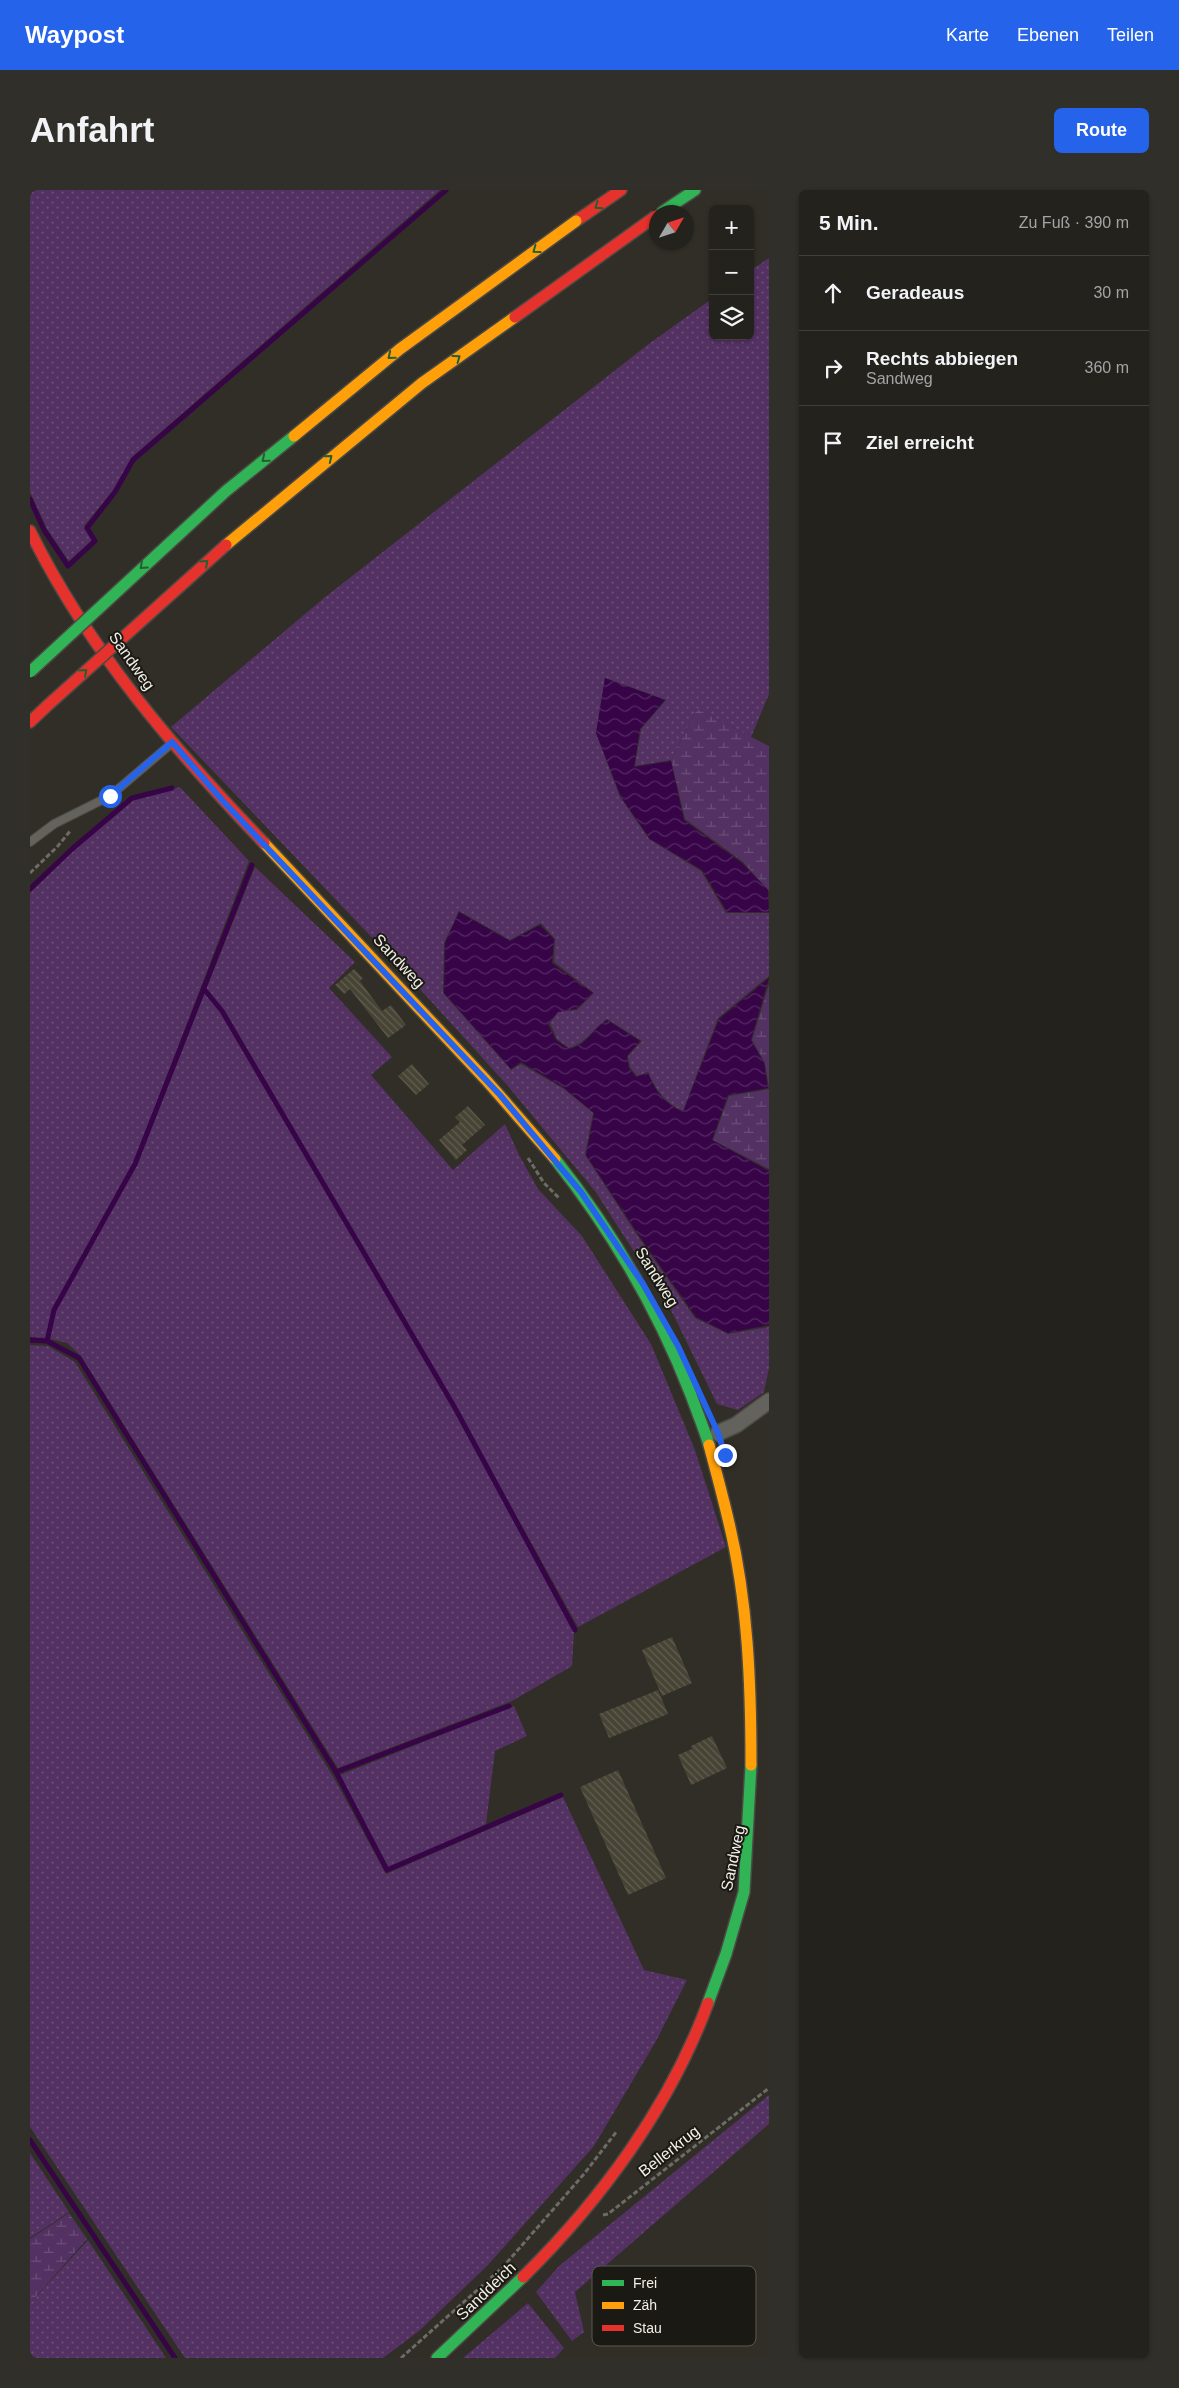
<!DOCTYPE html>
<html lang="de">
<meta charset="utf-8">
<style>
:root{--surface:#24221d;--page:#302f2a;--text:#f1f3f6;--muted:#a3a4a4;--line:#413f3b;--accent:#2563eb}
body{margin:0;font-family:Arial,sans-serif;background:var(--page);color:var(--text)}
.controls{position:absolute;right:15px;top:15px;display:grid;overflow:hidden;border-radius:8px;box-shadow:0 1px 4px #0004}
.controls button{width:45px;height:45px;display:grid;place-items:center;padding:0;border:0;border-bottom:1px solid var(--line);background:var(--surface);color:var(--text);font:25px sans-serif}
.compass{position:absolute;left:619px;top:15px;width:45px;height:45px;border-radius:50%;background:var(--surface);box-shadow:0 1px 4px #0004;rotate:51deg}
.stop{position:absolute;width:15px;height:15px;margin:-11px;border:4px solid #2563eb;border-radius:50%;background:#fff}
.stop.end{background:#2563eb;border-color:#fff;box-shadow:0 1px 5px #0008}
.list{margin:0;padding:0;list-style:none}
h2{display:flex;justify-content:space-between;align-items:center;height:65px;margin:0;padding:0 20px;font-size:21px}
h2 small{font-size:16px;font-weight:400;color:var(--muted)}
.list li{display:grid;grid-template-columns:32px 1fr auto;gap:15px;align-items:center;box-sizing:border-box;height:75px;padding:0 20px;border-top:1px solid var(--line)}
.list b{display:block;font-size:19px;white-space:nowrap}
.list p{margin:0;font-size:16px;white-space:nowrap;color:var(--muted)}
.list em{font-size:16px;font-style:normal;color:var(--muted)}
.icon{flex:none;width:28px;height:28px;fill:none;stroke:currentColor;stroke-width:2;stroke-linecap:round;stroke-linejoin:round}
.map{position:relative;flex:none;width:739px;height:2168px;overflow:hidden;border-radius:8px}
header{display:flex;align-items:center;gap:30px;box-sizing:border-box;height:70px;padding:0 25px;background:var(--accent);color:#fff}
header strong{font-size:24px}
nav{display:flex;gap:28px;margin-inline-start:auto;font-size:18px}
.intro{display:flex;align-items:center;justify-content:space-between;box-sizing:border-box;height:120px;padding:0 30px}
h1{margin:0;font-size:35px}
.button{padding:12px 22px;border-radius:8px;background:var(--accent);color:#fff;font-size:18px;font-weight:700}
main{display:flex;gap:30px;padding:0 30px}
aside{flex:1;background:var(--surface);border-radius:8px;box-shadow:0 1px 4px #0004}
.map>svg:first-child{display:block}
</style>
<header>
<strong>Waypost</strong>
<nav><a>Karte</a><a>Ebenen</a><a>Teilen</a></nav>
</header>
<div class="intro"><h1>Anfahrt</h1><a class="button">Route</a></div>
<main>
<div class="map">
<svg width="739" height="2168" viewBox="0 0 739 2168">
<defs>
<pattern id="grass-dots" width="8" height="8" patternUnits="userSpaceOnUse" patternTransform="scale(1.25)"><rect width="8" height="8" fill="#533162"/><path d="M2 2h.1M6 6h.1" fill="none" stroke="#6c4f78" stroke-width="1.8" stroke-linecap="round"/></pattern>
<pattern id="wetland-marsh" width="20" height="14" patternUnits="userSpaceOnUse" patternTransform="scale(1.25)"><rect width="20" height="14" fill="#533162"/><path d="M1 5h8M5 5V1M11 12h8M15 12V8" fill="none" stroke="#6c4f78"/></pattern>
<pattern id="water-waves" width="16" height="10" patternUnits="userSpaceOnUse" patternTransform="scale(1.25)"><rect width="16" height="10" fill="#370448"/><path d="M0 5q4-4 8 0t8 0" fill="none" stroke="#542962"/></pattern>
<pattern id="building-back-hatch" width="6" height="6" patternUnits="userSpaceOnUse" patternTransform="scale(1.25)"><rect width="6" height="6" fill="#474435"/><path d="M-1 5l2 2M0 0l6 6M5-1l2 2" fill="none" stroke="#625f52"/></pattern>
</defs>
<rect width="100%" height="100%" fill="#302e27"/>
<path fill="url(#grass-dots)" d="M0 0H410L102 267 84 299 54 336 62 350 39 371 17 339 0 302Z
M739 68V504L721 547 667 519 641 570 605 576 611 539 636 510 575 488 566 543 590 607 619 649 671 681 696 723H739V786L688 828 653 921C635 913 626 900 618 882L607 886 600 877 598 866 612 851 577 829C560 841 558 852 539 858L527 849 520 833 528 822 547 820 564 803 524 772 525 749 511 733 480 750 429 721 414 753 413 803 481 880 491 874 534 899 563 923 555 965 609 1048 665 1128 698 1144 739 1137V1178L734 1202 708 1220 687 1214 639 1116 565 1001 477 895 369 776 141 537 294 408 620 153 683 108V146H720V81Z
M150 597 219 671 104 972 22 1119 16 1148 0 1147V703L43 661 102 611Z
M225 677 325 772 299 798 362 867 341 885 423 980 475 934 489 965 508 999 552 1046 621 1154 665 1260 696 1357 548 1437 426 1217 194 820 176 799Z
M175 802 191 822 423 1218 544 1442 542 1476 482 1511 308 1578 51 1166 37 1153 20 1149 25 1121 107 975Z
M0 1155 18 1156 45 1172 304 1588 356 1684 533 1607 614 1780 657 1790 626 1851 564 1956 457 2076 389 2141 353 2168H155L0 1937Z
M484 1516 497 1546 465 1561 456 1634 359 1679 310 1585Z
M739 1905V1934L545 2102 554 2142 542 2151 506 2102 529 2076Z
M0 1963 39 2022 0 2048Z
M58 2050 136 2168H0V2113Z
M498 2113 534 2158 525 2168H433Z"/>
<path fill="url(#wetland-marsh)" d="M667 519 739 556V701L713 672 655 629 641 570Z
M739 794V979L683 950 699 906 739 899 735 873 722 850Z
M39 2023 57 2049 0 2113V2049Z"/>
<path fill="url(#water-waves)" d="M575 488 635 510 610 539 604 577 641 571 654 630 712 673 738 700 739 722H697L672 680 620 649 591 607 566 543Z
M429 722 480 751 510 735 524 749 522 773 563 803 546 819 528 822 518 834 526 850 539 859C559 854 559 842 577 830L610 851 597 866 599 878 606 887 618 883C625 901 635 914 653 922L689 829 739 788 721 850 734 873 738 898 698 905 682 950 739 981V1135L698 1143 666 1127 610 1047 556 965 564 923 534 898 491 872 481 879 414 803 415 753Z"/>
<g fill="none" stroke-linecap="round" stroke-linejoin="round">
<path stroke="#370448" stroke-width="5" d="M0 309 14 340 38 376 65 351 57 338 85 302 103 270 416 0
M0 699 42 659 102 608 142 598
M174 799 192 821 425 1218 545 1440
M0 1150 17 1151 49 1168 306 1582 479 1516
M17 1151 24 1120 105 974 222 675
M306 1582 357 1680 531 1605
M0 1950 145 2168"/>
</g>
<path fill="url(#building-back-hatch)" d="M324 779 333 788 330 791 352 821 361 815 376 835 358 848 320 799 314 804 305 795Z
M382 874 399 894 386 905 368 886Z
M438 916 455 935 432 955 437 960 426 970 409 950 430 932 425 927Z
M642 1447 662 1493 632 1506 612 1460Z
M628 1500 638 1524 579 1548 569 1524Z
M682 1546 697 1578 661 1595 648 1565 662 1559 661 1556Z
M588 1580 636 1688 598 1705 550 1597Z"/>
<g fill="none" stroke-linecap="round" stroke-linejoin="round">
<g stroke="#4b4944" stroke-width="10">
<path id="lane" d="M0 652 24 634 80 606 141 554"/>
</g>
<g stroke="#4b4944" stroke-width="18">
<path id="street" d="M688 1243 706 1235 739 1211"/>
</g>
<g stroke="#4b4944" stroke-width="14">
<path id="fast" d="M632 22 665 0
M525 969C582 1041 628 1120 661 1205 667 1222 674 1238 679 1255
M678 1813 696 1764 714 1702 721 1575
M407 2168 493 2087"/>
</g>
<g stroke="#4b4944" stroke-width="14">
<path id="slow" d="M234 653 456 890 525 969
M679 1255C686 1281 693 1307 699 1333 718 1412 721 1494 721 1575"/>
</g>
<g stroke="#4b4944" stroke-width="14">
<path id="jam" d="M546 31 591 0
M0 341C58 459 144 559 234 653
M0 532 18 515
M493 2087C571 2010 640 1916 678 1813"/>
</g>
<path stroke="#6c6b66" stroke-width="3" stroke-dasharray="5 2.5" stroke-linecap="butt" d="M0 683 27 657 41 640
M498 968 514 993 530 1009
M573 2025 578 2024 739 1898
M371 2168 473 2077 554 1984 587 1941"/>
<use href="#lane" stroke="#63625c" stroke-width="8"/>
<use href="#street" stroke="#63625c" stroke-width="15"/>
<use href="#fast" stroke="#30b455" stroke-width="11"/>
<use href="#slow" stroke="#ff9f0a" stroke-width="11"/>
<use href="#jam" stroke="#e5322d" stroke-width="11"/>
<g stroke="#4b4944" stroke-width="14" stroke-linecap="butt">
<path id="fast-bridge" d="M0 482 196 301 264 246"/>
</g>
<g stroke="#4b4944" stroke-width="14" stroke-linecap="butt">
<path id="slow-bridge" d="M264 246 370 159 546 31
M196 355 392 193 485 127"/>
</g>
<g stroke="#4b4944" stroke-width="14" stroke-linecap="butt">
<path id="jam-bridge" d="M485 127 626 26
M18 515 196 355"/>
</g>
<use href="#fast-bridge" stroke="#30b455" stroke-width="11"/>
<use href="#slow-bridge" stroke="#ff9f0a" stroke-width="11"/>
<use href="#jam-bridge" stroke="#e5322d" stroke-width="11"/>
</g>
<defs><path id="oneway-chevron" d="M-2-3.5L2.5 0L-2 3.5" fill="none" stroke-width="1.6" stroke-linecap="round" stroke-linejoin="round" transform="scale(1.25)"/></defs>
<g stroke="#245f31">
<use href="#oneway-chevron" transform="translate(568 16) rotate(145)"/>
<use href="#oneway-chevron" transform="translate(506 60) rotate(144)"/>
<use href="#oneway-chevron" transform="translate(361 166) rotate(141)"/>
<use href="#oneway-chevron" transform="translate(427 168) rotate(-36)"/>
<use href="#oneway-chevron" transform="translate(299 268) rotate(-39)"/>
<use href="#oneway-chevron" transform="translate(235 269) rotate(141)"/>
<use href="#oneway-chevron" transform="translate(175 373) rotate(-42)"/>
<use href="#oneway-chevron" transform="translate(113 376) rotate(138)"/>
<use href="#oneway-chevron" transform="translate(54 482) rotate(-42)"/>
</g>
<g fill="none" stroke-linecap="round" stroke-linejoin="round">
<path stroke="#2563eb" stroke-width="6" d="M80 606 142 552 192 610 470 905 551 1002 613 1094 648 1156 688 1243 695 1265"/>
</g>
<g text-anchor="middle" dominant-baseline="central" stroke-width="4" stroke-linejoin="round" paint-order="stroke">
<g font-size="16" fill="#f1efe6" stroke="#1a1913">
<text transform="translate(102 471) rotate(55)">Sandweg</text>
<text transform="translate(369 771) rotate(47)">Sandweg</text>
<text transform="translate(627 1087) rotate(58)">Sandweg</text>
<text transform="translate(703 1668) rotate(-78)">Sandweg</text>
<text transform="translate(639 1961) rotate(-38)">Bellerkrug</text>
<text transform="translate(456 2101) rotate(-44)">Sanddeich</text>
</g>
</g>
<rect x="562" y="2076" width="164" height="80" rx="8" fill="#1a1913" stroke="#5a5952" stroke-width="1"/>
<rect x="572" y="2090" width="22" height="6" fill="#30b455"/>
<rect x="572" y="2112" width="22" height="7" fill="#ff9f0a"/>
<rect x="572" y="2135" width="22" height="6" fill="#e5322d"/>
<g font-size="14" fill="#f1efe6">
<text x="603" y="2098">Frei</text>
<text x="603" y="2120">Zäh</text>
<text x="603" y="2143">Stau</text>
</g>
</svg>
<div class="controls">
<button>+</button>
<button>−</button>
<button><svg class="icon" aria-label="layers" viewBox="0 0 24 24"><path d="M12 4l9 5-9 5-9-5zM3 14l9 5 9-5"/></svg></button>
</div>
<svg class="compass" viewBox="-18 -18 36 36"><path d="M0-13l5 13h-10z" fill="#e53935"/><path d="M0 13l5-13h-10z" fill="#a3a4a4"/></svg>
<div class="stop" style="left:80px;top:606px"></div>
<div class="stop end" style="left:695px;top:1265px"></div>
</div>
<aside>
<h2>5 Min.<small>Zu Fuß · 390 m</small></h2>
<ul class="list">
<li><svg class="icon" aria-label="ahead" viewBox="0 0 24 24"><path d="M12 20V5M6 11l6-6 6 6"/></svg><div><b>Geradeaus</b></div><em>30 m</em></li>
<li><svg class="icon" aria-label="right" viewBox="0 0 24 24"><path d="M7 20v-9h11M14 6l5 5-5 5"/></svg><div><b>Rechts abbiegen</b><p>Sandweg</p></div><em>360 m</em></li>
<li><svg class="icon" aria-label="arrive" viewBox="0 0 24 24"><path d="M6 21V4h12l-3 4 3 4H6"/></svg><div><b>Ziel erreicht</b></div></li>
</ul>
</aside>
</main>
